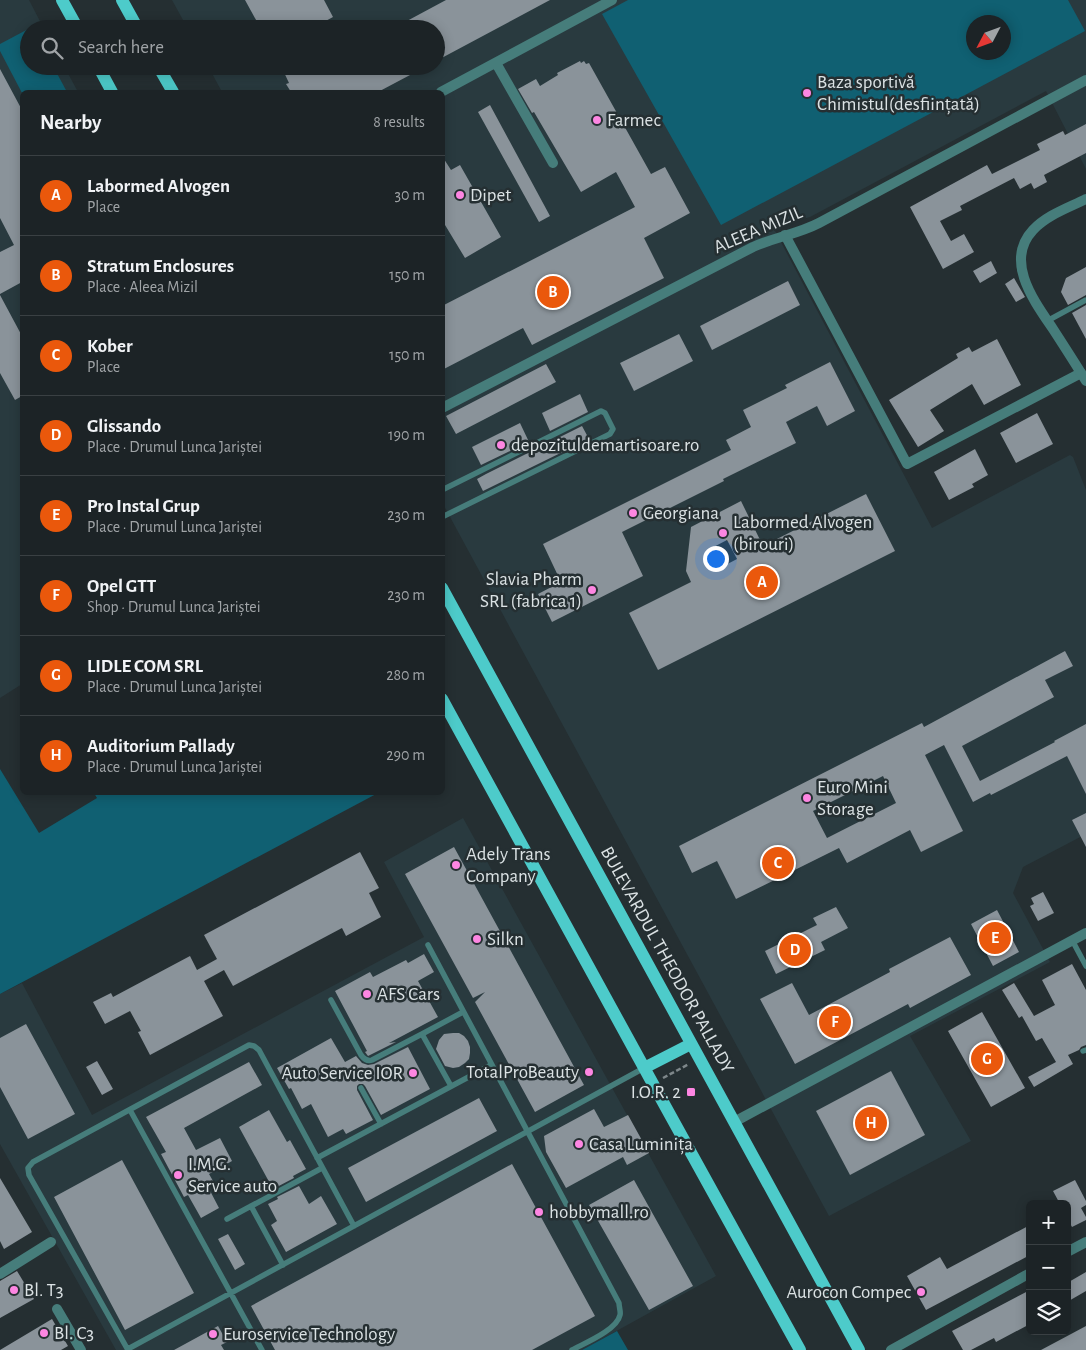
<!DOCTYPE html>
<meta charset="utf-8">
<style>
:root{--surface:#1c2326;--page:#252b2e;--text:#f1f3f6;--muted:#a0a4a7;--line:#3a4043;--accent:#ea580c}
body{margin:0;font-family:"Alegreya Sans",sans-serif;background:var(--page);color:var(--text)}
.controls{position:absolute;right:15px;bottom:15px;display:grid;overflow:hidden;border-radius:8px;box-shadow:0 2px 12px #0003}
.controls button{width:45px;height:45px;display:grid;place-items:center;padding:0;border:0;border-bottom:1px solid var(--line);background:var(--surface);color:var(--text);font:25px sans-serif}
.compass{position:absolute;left:966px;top:15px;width:45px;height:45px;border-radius:50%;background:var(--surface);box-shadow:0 2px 12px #0003;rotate:229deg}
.you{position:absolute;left:715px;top:558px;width:18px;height:18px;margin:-12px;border:4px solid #fff;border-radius:50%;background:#1a73e8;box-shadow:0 0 0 8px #1a73e833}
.badge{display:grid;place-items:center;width:32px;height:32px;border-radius:50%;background:var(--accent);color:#fff;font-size:16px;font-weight:700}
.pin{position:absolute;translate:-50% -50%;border:2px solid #fff;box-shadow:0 1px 5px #0006}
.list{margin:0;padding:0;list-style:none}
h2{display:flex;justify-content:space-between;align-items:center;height:65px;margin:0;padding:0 20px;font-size:21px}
h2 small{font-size:16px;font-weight:400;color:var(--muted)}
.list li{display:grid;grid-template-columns:32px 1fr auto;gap:15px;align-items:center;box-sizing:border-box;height:80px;padding:0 20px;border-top:1px solid var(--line)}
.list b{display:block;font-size:19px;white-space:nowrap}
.list p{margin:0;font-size:16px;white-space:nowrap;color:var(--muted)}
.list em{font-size:16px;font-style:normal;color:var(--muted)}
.icon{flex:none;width:28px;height:28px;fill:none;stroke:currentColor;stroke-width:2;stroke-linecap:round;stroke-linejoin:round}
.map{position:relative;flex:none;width:1086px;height:1350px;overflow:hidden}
.search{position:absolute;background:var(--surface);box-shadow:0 2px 12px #0003;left:20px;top:20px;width:425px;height:55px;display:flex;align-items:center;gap:12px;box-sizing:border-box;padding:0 18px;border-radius:28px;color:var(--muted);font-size:19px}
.panel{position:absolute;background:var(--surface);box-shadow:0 2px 12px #0003;left:20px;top:90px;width:425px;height:705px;border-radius:8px}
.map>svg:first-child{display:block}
</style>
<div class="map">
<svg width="1086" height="1350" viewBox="0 0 1086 1350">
<rect width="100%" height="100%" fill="#252f32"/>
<path fill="#293a3f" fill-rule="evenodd" d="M0 0H29L44 29H29V66H64L78 92H22V684L0 698Z
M172 0H1086V169L1046 91 810 217 773 227 932 528 1070 455 1073 457 1086 490V834L1023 867 1013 893 1050 962 910 1036 971 1141 829 1216 443 504 442 92H222L208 66H436V29H188ZM974 22H1004V52H974Z
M463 818 716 1276 582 1350H116L0 1144V994L22 983 92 1115 424 937 384 862Z"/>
<path fill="#106072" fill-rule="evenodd" d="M628 0H1068L1085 31 721 225 602 14ZM1004 22V52H974V22Z
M32 27 33 29H29V66H53L67 92 22 93 0 51V44Z
M0 769 39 833 97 798 94 793H378L0 994Z
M617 1331 628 1350H582Z"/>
<path fill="#8a939a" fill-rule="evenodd" d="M245 0H324L333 17 311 29H261Z
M446 0H550L436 61V29H392Z
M580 61 581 63 584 61 586 64 589 63 651 174 665 167 690 213 644 238 664 278 532 345 523 328 442 370V306L635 207 616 172 581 192 534 112 532 113 518 89 536 79 540 86 558 75 557 73Z
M281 66H427L378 92H291L286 84 289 83Z
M0 69 22 110V282L0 294V252L14 245 0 218Z
M490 105 550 216 539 222 478 112Z
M1086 124V153L1044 175 1047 182 1034 189 1031 183 1020 189 1014 178 960 206 962 210 940 221 951 241 964 234 974 252 943 269 910 207 987 165 992 174 1040 150 1037 144 1063 131 1065 135Z
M442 156 451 170 460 165 501 237 465 258 442 220Z
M991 261 997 273 980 283 973 271Z
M1086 267V295L1068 305 1061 292 1066 278Z
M1014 278 1025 297 1016 302 1005 284Z
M788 281 800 305 712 350 700 326Z
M0 295 22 336V396L15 400 0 373Z
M1086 305V339L1072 313Z
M679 334 693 361 634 391 620 363Z
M997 339 1021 385 984 405 972 384 930 410 944 431 918 447 889 400 958 358 956 354 969 347 972 352Z
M830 362 855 411 827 426 817 406 786 422 796 443 723 479 724 481 622 532 643 576 552 622 538 594 561 582 543 544 731 450 726 440 751 427 743 410 787 388 785 385Z
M546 364 556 382 456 434 446 416Z
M580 394 588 412 550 431 542 413Z
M1037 413 1053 444 1016 463 1000 433Z
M520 423 529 442 481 465 472 447Z
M582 426 589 439 483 491 477 479 486 474Z
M975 449 988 475 972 484 974 487 949 500 934 472Z
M866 494 895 551 658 670 629 613 691 582 686 571 691 527 741 501 763 546ZM727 540 737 559 716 570 706 551Z
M1065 651 1073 666 1045 680 1054 697 962 746 980 781 1055 742 1054 741 1086 724V794L1067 756 991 795 990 793 973 802 944 745 925 755 963 831 921 852 910 830 847 863 839 848 736 899 717 861 692 873 679 846 922 723 924 727ZM883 776 896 803 827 838 813 811Z
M1086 813V847L1072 820Z
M454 847 584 1085 535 1112 475 1002 485 992 473 998 405 874Z
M360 852 379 888 369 893 381 917 346 936 342 928 233 986 224 970 204 981 223 1016 150 1055 138 1032 141 1031 130 1011 105 1024 93 1002 111 993 113 997 190 956 197 970 217 959 204 935Z
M1043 892 1054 913 1038 921 1030 906 1034 904 1031 898Z
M836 907 848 928 821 942 825 950 776 974 765 951 817 925 813 918Z
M997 910 1019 952 993 966 971 924Z
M950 937 971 975 910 1008 908 1004 795 1064 760 999 792 983 809 1015 890 972 889 969Z
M424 954 434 972 418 981 438 1017 389 1043 396 1042 368 1056 365 1052 367 1051 335 991 370 972 373 977 406 960 408 963Z
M1072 964 1086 990V1045L1081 1047 1079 1050 1068 1055 1073 1064 1034 1087 1028 1077 1056 1062 1042 1038 1036 1041 1022 1016 1019 1018 1002 990 1014 983 1034 1016 1055 1005 1042 980Z
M982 1012 1025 1088 991 1107 948 1031Z
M26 1024 75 1114 28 1139 0 1087V1038Z
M453 1033H459L464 1036 468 1041 470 1047V1053L469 1059 465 1063 459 1067 453 1068 445 1066 436 1049 439 1040 444 1034Z
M331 1038 345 1062 356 1056 362 1063 368 1065 374 1064 408 1047 430 1089 381 1115 365 1086 363 1084H359L357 1086V1090L373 1120 346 1134 343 1129 328 1137 311 1104 302 1109 291 1088 289 1089 277 1068Z
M97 1061 113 1089 102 1095 86 1067Z
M249 1062 262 1085 184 1128 196 1150 220 1138 232 1161 209 1174 213 1181 207 1185 219 1208 201 1218 188 1195 184 1197 161 1154 166 1152 146 1117Z
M891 1071 925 1135 850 1175 816 1111Z
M479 1098 497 1131 366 1202 348 1168Z
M594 1109 604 1127 628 1115 649 1153 627 1165 623 1157 566 1188 546 1152 544 1136Z
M269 1110 287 1142 290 1140 306 1169 293 1176 294 1178 273 1189 239 1127Z
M122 1160 194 1293 125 1330 54 1197Z
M512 1164 595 1316 532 1350H275L251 1306Z
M0 1178 32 1232 4 1249 0 1241Z
M634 1180 693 1286 649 1310 589 1205Z
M1075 1180 1086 1201V1205L1081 1208 1086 1217V1220L1072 1227 1067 1218V1204H1060L1053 1191Z
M299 1186 309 1204 321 1196 337 1224 286 1252 271 1225 277 1221 268 1204 278 1199 277 1197Z
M1030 1225V1255L926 1310 907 1276 940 1257 947 1269Z
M228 1234 245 1264 235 1270 218 1239Z
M17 1271 34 1299 0 1318V1281Z
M1086 1272V1291L1067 1302V1283Z
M1030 1290V1324L996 1342 994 1338 971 1350H963L952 1331Z
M52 1319 68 1346 61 1350H0Z
M218 1326 227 1342 221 1345 224 1350H174Z
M1086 1326V1350H1041Z"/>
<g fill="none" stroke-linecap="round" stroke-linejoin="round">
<path stroke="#7e878a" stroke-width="2.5" stroke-dasharray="5 2.5" stroke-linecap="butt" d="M663 1078 689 1064"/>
<path stroke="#467d7b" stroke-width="5.5" d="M1047 321 1086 300
M442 490 601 411 605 413 613 429 610 434 442 517
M1072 940 1086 966
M428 945 619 1303C619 1307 621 1312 620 1315 617 1330 585 1343 572 1350
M331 1000 361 1055C364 1059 367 1062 372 1060L422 1034 451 1086
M422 1034 463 1012
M1083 1051 1086 1050
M361 1088 381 1124
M130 1110 262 1350
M317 1158 491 1065
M251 1206 283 1265
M227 1219 322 1168
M128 1349 644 1068
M128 1350 29 1175 28 1168 33 1162 249 1045 254 1046 259 1050 354 1226"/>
<path stroke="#467d7b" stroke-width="10" d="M496 63 553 163
M441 92 612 0
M785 235 907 464 1081 373
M734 1122 1086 933
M1067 1252 1086 1242
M0 1274 51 1242
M57 1309 81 1350
M891 1350 1030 1273"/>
<path stroke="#467d7b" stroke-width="10" d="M1086 199C1068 208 1047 215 1033 230 1004 261 1034 301 1053 329 1064 346 1075 363 1086 381
M442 408 753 247C775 237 798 234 819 223L1086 80"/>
<path stroke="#4dcbca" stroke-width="12" d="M62 0 78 29
M122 0 138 29
M98 66 112 92
M158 66 173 92
M442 588 859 1350
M442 699 653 1084 800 1350
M644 1068 691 1044"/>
</g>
<g fill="#fd86e2" stroke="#252f32" stroke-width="2">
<circle cx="807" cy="93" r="5"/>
<circle cx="597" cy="120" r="5"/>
<circle cx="460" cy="195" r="5"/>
<circle cx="501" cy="445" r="5"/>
<circle cx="633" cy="513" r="5"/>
<circle cx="723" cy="533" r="5"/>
<circle cx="592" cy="590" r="5"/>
<circle cx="807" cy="798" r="5"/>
<circle cx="456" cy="865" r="5"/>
<circle cx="477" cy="939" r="5"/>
<circle cx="367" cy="994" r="5"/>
<circle cx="589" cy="1072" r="5"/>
<circle cx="413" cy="1073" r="5"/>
<rect x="686" y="1087" width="10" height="10" rx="2.5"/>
<circle cx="579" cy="1144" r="5"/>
<circle cx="178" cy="1175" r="5"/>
<circle cx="539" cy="1212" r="5"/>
<circle cx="14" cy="1290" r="5"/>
<circle cx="921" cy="1292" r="5"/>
<circle cx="44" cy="1333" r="5"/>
<circle cx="213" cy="1334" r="5"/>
</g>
<g text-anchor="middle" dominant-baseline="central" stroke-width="5" stroke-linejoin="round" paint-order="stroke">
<g font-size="19" fill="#dbe2e4" stroke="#252f32" text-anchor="start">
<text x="817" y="82">Baza sportivă<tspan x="817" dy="22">Chimistul(desființată)</tspan></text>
<text x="607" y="120">Farmec</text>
<text x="470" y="195">Dipet</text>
<text x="511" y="445">depozituldemartisoare.ro</text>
<text x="643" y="513">Georgiana</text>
<text x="733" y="522">Labormed Alvogen<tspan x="733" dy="22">(birouri)</tspan></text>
<text x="582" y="579" text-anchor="end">Slavia Pharm<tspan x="582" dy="22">SRL (fabrica 1)</tspan></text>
<text x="817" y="787">Euro Mini<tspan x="817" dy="22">Storage</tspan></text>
<text x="466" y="854">Adely Trans<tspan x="466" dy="22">Company</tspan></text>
<text x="487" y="939">Silkn</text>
<text x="377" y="994">AFS Cars</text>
<text x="579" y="1072" text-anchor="end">TotalProBeauty</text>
<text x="403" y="1073" text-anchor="end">Auto Service IOR</text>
<text x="681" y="1092" text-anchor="end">I.O.R. 2</text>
<text x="589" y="1144">Casa Luminița</text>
<text x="188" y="1164">I.M.G.<tspan x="188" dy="22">Service auto</tspan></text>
<text x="549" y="1212">hobbymall.ro</text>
<text x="24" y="1290">Bl. T3</text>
<text x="911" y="1292" text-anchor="end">Aurocon Compec</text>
<text x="54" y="1333">Bl. C3</text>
<text x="223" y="1334">Euroservice Technology</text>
</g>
<g font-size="19" fill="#dbe2e4" stroke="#252f32">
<text transform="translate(758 230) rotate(-23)">ALEEA MIZIL</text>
<text transform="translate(667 960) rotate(61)">BULEVARDUL THEODOR PALLADY</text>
</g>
</g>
</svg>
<div class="controls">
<button>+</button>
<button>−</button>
<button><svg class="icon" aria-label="layers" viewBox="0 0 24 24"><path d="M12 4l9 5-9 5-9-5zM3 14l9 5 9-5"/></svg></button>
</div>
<svg class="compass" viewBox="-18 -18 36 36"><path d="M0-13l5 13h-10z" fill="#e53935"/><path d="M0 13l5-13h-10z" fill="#a0a4a7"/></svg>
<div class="you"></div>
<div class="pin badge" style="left:762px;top:582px">A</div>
<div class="pin badge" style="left:553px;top:292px">B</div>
<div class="pin badge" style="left:778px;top:863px">C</div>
<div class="pin badge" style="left:795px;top:950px">D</div>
<div class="pin badge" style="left:995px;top:938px">E</div>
<div class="pin badge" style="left:835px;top:1022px">F</div>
<div class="pin badge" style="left:987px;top:1059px">G</div>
<div class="pin badge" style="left:871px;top:1123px">H</div>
<div class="search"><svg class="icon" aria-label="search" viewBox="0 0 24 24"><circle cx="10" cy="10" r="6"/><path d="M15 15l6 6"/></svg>Search here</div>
<section class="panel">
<h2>Nearby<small>8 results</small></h2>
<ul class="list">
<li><span class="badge">A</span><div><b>Labormed Alvogen</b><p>Place</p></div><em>30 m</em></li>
<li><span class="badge">B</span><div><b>Stratum Enclosures</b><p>Place · Aleea Mizil</p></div><em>150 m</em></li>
<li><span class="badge">C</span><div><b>Kober</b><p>Place</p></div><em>150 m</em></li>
<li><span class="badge">D</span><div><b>Glissando</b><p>Place · Drumul Lunca Jariștei</p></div><em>190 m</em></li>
<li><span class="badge">E</span><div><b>Pro Instal Grup</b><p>Place · Drumul Lunca Jariștei</p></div><em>230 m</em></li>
<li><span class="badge">F</span><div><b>Opel GTT</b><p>Shop · Drumul Lunca Jariștei</p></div><em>230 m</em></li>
<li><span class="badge">G</span><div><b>LIDLE COM SRL</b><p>Place · Drumul Lunca Jariștei</p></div><em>280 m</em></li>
<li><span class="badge">H</span><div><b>Auditorium Pallady</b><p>Place · Drumul Lunca Jariștei</p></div><em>290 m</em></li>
</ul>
</section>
</div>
